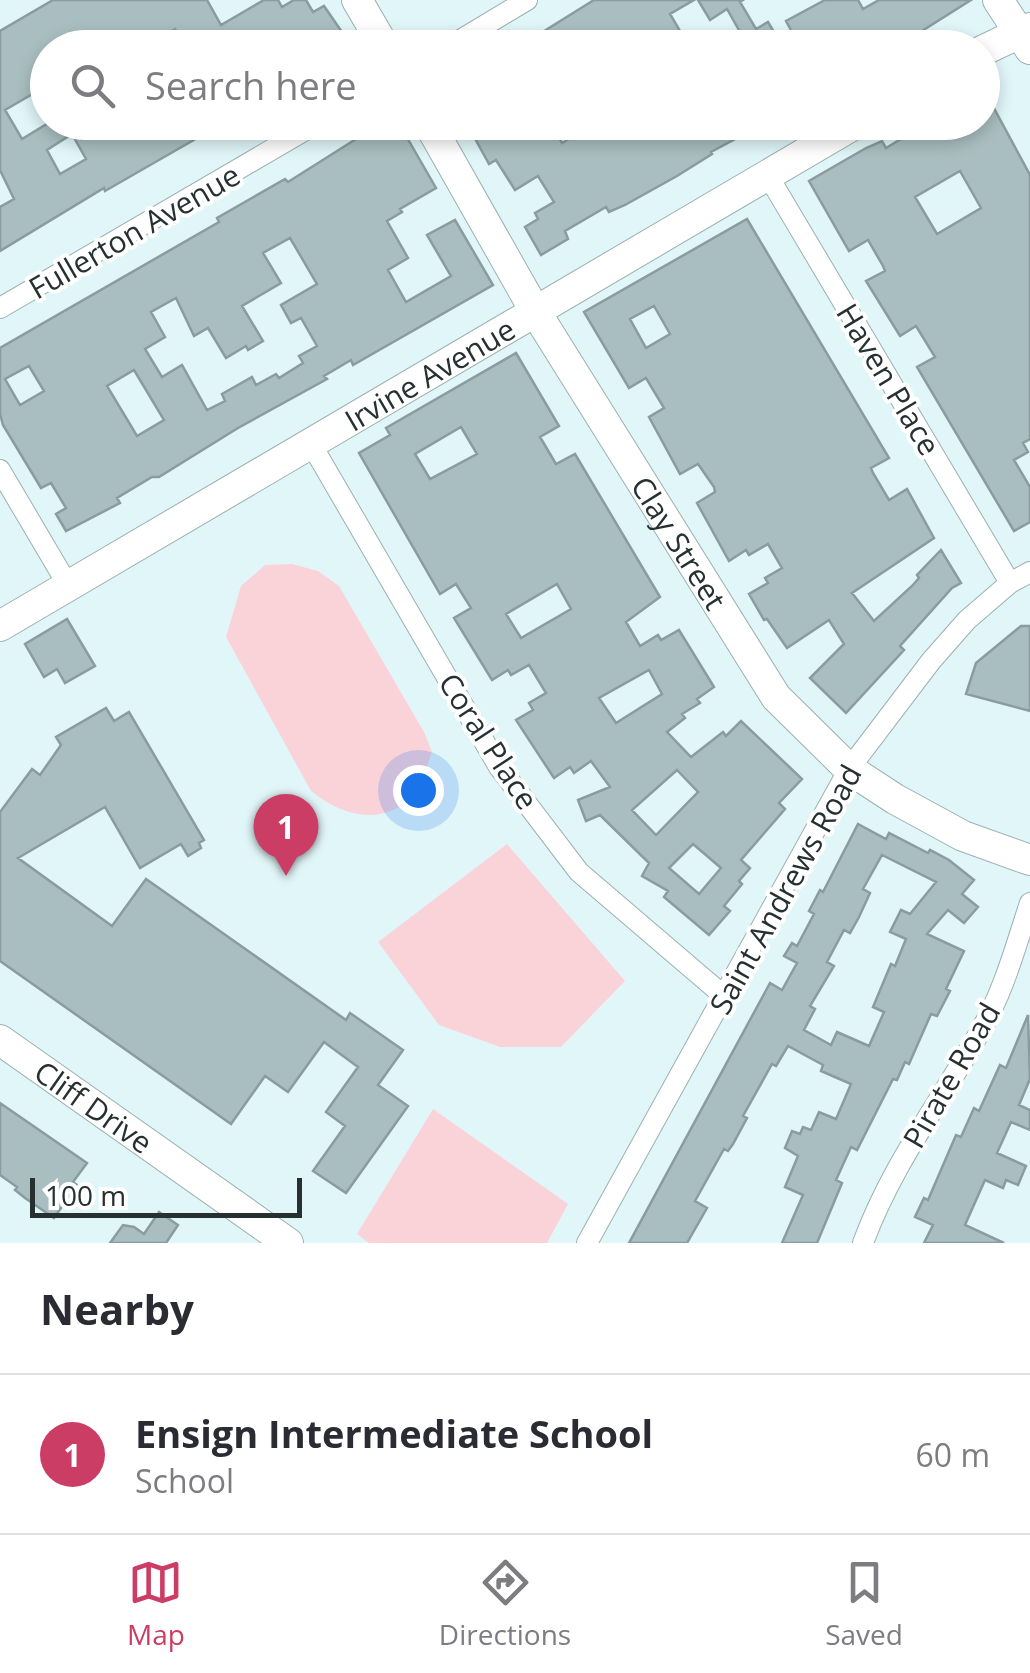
<!DOCTYPE html>
<style>
:root{--surface:#fff;--page:#f7f7f7;--text:#2b2b33;--muted:#7c7c81;--line:#e1e1e2;--accent:#cc3d65}
body{margin:0;font-family:"Open Sans",sans-serif;background:var(--page);color:var(--text)}
.scale{position:absolute;left:30px;bottom:25px;width:272px;box-sizing:border-box;padding-left:10px;border:5px solid #273030;border-top:0;font-size:28px;line-height:35px;white-space:nowrap;color:#273030;-webkit-text-stroke:8px #fff;paint-order:stroke}
.you{position:absolute;left:418px;top:790px;width:35px;height:35px;margin:-25px;border:8px solid #fff;border-radius:50%;background:#1a73e8;box-shadow:0 0 0 15px #1a73e833}
.badge{display:grid;place-items:center;width:65px;height:65px;border-radius:50%;background:var(--accent);color:#fff;font-size:32px;font-weight:700}
.pin{position:absolute;translate:-50% -82px;filter:drop-shadow(0 2px 5px #0008)}
.pin::after{content:'';position:absolute;top:52px;width:35px;height:30px;background:inherit;clip-path:polygon(0 0,100% 0,50% 100%)}
.list{margin:0;padding:0;list-style:none}
h2{display:flex;justify-content:space-between;align-items:center;height:130px;margin:0;padding:0 40px;font-size:42px}
h2 small{font-size:32px;font-weight:400;color:var(--muted)}
.list li{display:grid;grid-template-columns:65px 1fr auto;gap:30px;align-items:center;box-sizing:border-box;height:160px;padding:0 40px;border-top:2px solid var(--line)}
.list b{display:block;font-size:38px;white-space:nowrap}
.list p{margin:0;font-size:32px;white-space:nowrap;color:var(--muted)}
.list em{font-size:32px;font-style:normal;color:var(--muted)}
.icon{flex:none;width:55px;height:55px;fill:none;stroke:currentColor;stroke-width:2;stroke-linecap:round;stroke-linejoin:round}
.map{position:relative;flex:none;width:1030px;height:1243px;overflow:hidden}
.search{position:absolute;background:var(--surface);box-shadow:0 5px 15px #0003;left:30px;right:30px;top:30px;height:110px;display:flex;align-items:center;gap:25px;box-sizing:border-box;padding:0 35px;border-radius:55px;color:var(--muted);font-size:38px}
.sheet{height:290px;background:var(--surface)}
nav{display:flex;justify-content:space-around;align-items:center;box-sizing:border-box;height:140px;border-top:2px solid var(--line);background:var(--surface);font-size:28px;color:var(--muted)}
nav a{display:grid;justify-items:center;gap:5px}
nav .on{color:var(--accent)}
.map>svg:first-child{display:block}
</style>
<div class="map">
<svg width="1030" height="1243" viewBox="0 0 1030 1243">
<rect width="100%" height="100%" fill="#e1f6f9"/>
<path fill="#fad3d9" d="M292 564 318 571 339 586 424 732 432 752C427 766 422 785 412 796 382 828 340 815 311 791L226 637 241 586 265 565Z
M507 844 625 981 561 1047H500L439 1025 378 942Z
M433 1109 568 1204 547 1243H369L357 1234Z"/>
<path fill="#a9bec0" stroke="#899da0" stroke-width="2.5" fill-rule="evenodd" d="M53 0H207L221 25 264 0H278L282 7 294 0H306L313 12 324 6 353 48H186L175 29 144 48H89L79 37 61 48H48V85L5 110 22 139 50 122H108L112 130 125 122H225L105 191 104 188 0 251V207L14 199 0 170V31ZM72 134 86 159 60 174 47 150Z
M594 0H694L670 14 690 48H639L632 36 612 48H517Z
M698 0H743L740 2 756 29 768 22 777 37 759 48H749L727 9 710 20Z
M825 0H858L863 9 879 0H971L895 48H801L786 21Z
M982 86 1030 175V439L1023 443 1028 452 1014 460 1030 487V522L1014 531 917 367 935 357 916 326 900 336 866 281 885 271 883 266 868 240 849 251 809 181 866 148 882 141 886 148 929 122H982ZM960 171 981 208 937 234 915 197Z
M383 122H398L436 188 400 209 402 212 387 221 408 258 388 270 406 302 451 276 427 235 455 220 493 285 353 365 351 360 324 376 327 379 238 428 159 477H152L117 498 120 503 66 531 56 514 66 508 51 483 41 488 3 425 0 414V348L219 222 217 218 285 179 288 182ZM290 238 317 284 281 305 291 323 301 318 317 346 299 356 303 363 279 378 276 374 256 385 252 377 222 394 225 401 207 410 182 365 162 377 145 349 165 337 151 312 176 298 194 336 208 328 226 358 246 346 248 350 263 341 242 306 281 283 263 253ZM29 366 44 391 20 405 5 379ZM134 370 164 420 137 436 107 386Z
M466 122H550L562 143 598 122H767L711 152 712 154 677 176 625 205 609 212 606 207 565 231 568 239 541 255 525 227 538 219 535 213 554 202 538 176 515 190 496 160 489 164Z
M747 219 889 458 871 468 873 473 889 500 907 489 934 538 852 593 874 621 912 586 919 578 917 575 941 550 961 583 952 588 900 646 904 650 846 713 810 678 844 644 829 620 787 648 767 619 764 620 749 594 768 583 765 578 782 568 768 544 749 555 746 550 729 561 697 503 715 492 714 487 698 464 680 474 649 417 664 408 646 378 629 388 584 312ZM654 306 670 334 646 348 630 319Z
M516 353 559 426 540 437 556 464 575 454 660 597 626 622 640 646 658 635 661 640 679 630 714 687 697 699 700 703 682 714 685 718 667 732 691 757 723 732 726 736 741 721 802 779 779 803 785 809 741 860 750 868 739 881 742 884 724 906 730 911 709 935 664 897 668 891 642 876 649 863 600 815 586 821 578 800 610 787 591 761 574 773 570 767 554 778 516 720 533 710 529 703 546 693 529 665 511 675 508 670 492 680 454 618 471 608 456 584 440 594 359 453 390 435 386 428ZM461 427 477 454 430 479 415 454ZM557 584 571 609 521 638 506 614ZM649 670 662 694 616 723 599 698ZM677 770 698 792 656 835 632 810ZM693 844 721 868 699 894 669 868Z
M67 619 95 666 65 683 57 669 44 677 25 644Z
M1021 626H1030V711L966 694 976 663Z
M106 708 114 721 129 712 204 840 199 843 201 848 188 856 181 844 140 868 105 807 18 858 112 926 146 879 346 1020 350 1013 403 1050 378 1085 408 1106 346 1193 313 1171 345 1126 326 1112 358 1067 324 1042 288 1092 265 1076 231 1124 0 961V812L32 769 40 775 61 745 56 737Z
M858 824 886 839 889 833 928 853 930 850 949 860 974 880 962 894 978 907 964 923 948 910 927 934 964 951 946 989 950 991 937 1016 931 1014 909 1064 905 1062 897 1080 893 1079 857 1150 851 1147 836 1180 842 1183 817 1243H782L803 1195 785 1187 798 1156 785 1148 792 1131 800 1134 803 1127 811 1130 819 1112 836 1119 851 1084 821 1071 823 1065 788 1046 776 1066 772 1064 743 1116 747 1118 733 1144 728 1151 724 1149 695 1201 707 1208 687 1243H629L770 983 782 990 797 963 784 956 792 943 797 946 814 914 809 911 820 890 823 892ZM882 855 936 882 910 914 901 910 890 932 906 939 895 966 891 964 873 1007 884 1012 869 1046 837 1032 831 1045 804 1030 815 1009 810 1006 834 966 827 962 844 930 850 933 859 917 870 893 863 889Z
M1028 1015 1030 1079 1019 1105 1030 1110V1130L1011 1122 997 1153 1026 1166 1018 1185 1006 1180 1003 1188 985 1180 965 1225 1004 1243H924L933 1225 915 1217 924 1198 928 1200 956 1135 961 1137 974 1108 979 1111 1000 1065 1006 1068Z
M0 1103 87 1163 73 1182 77 1185 54 1218 25 1198 15 1190 17 1187 0 1175Z
M159 1212 178 1225 166 1243H110L123 1225 134 1227 144 1234Z"/>
<g fill="none" stroke-linecap="round" stroke-linejoin="round">
<g stroke="#9bb0b2" stroke-width="22">
<path id="street" d="M447 48 527 0
M767 174 1010 583
M0 308 319 122
M310 442 499 767 579 872 724 996
M0 470 69 587
M587 1243 849 769 931 661 967 620 1010 583 1030 572
M863 1243C893 1161 946 1095 987 1019 1006 983 1017 942 1030 903"/>
</g>
<g stroke="#9bb0b2" stroke-width="32">
<g id="secondary">
<path d="M357 0 385 48"/>
<path d="M998 0 1030 49"/>
<path d="M982 51 1030 28"/>
<path id="s1" d="M428 122 535 311 776 697 849 769 895 799 963 836 1030 860"/>
<path id="s2" d="M0 626 858 122"/>
<path id="s3" d="M0 1040 288 1243"/>
</g>
</g>
<use href="#street" stroke="#fff" stroke-width="20"/>
<use href="#secondary" stroke="#fff" stroke-width="30"/>
</g>
<g text-anchor="middle" dominant-baseline="central" stroke-width="8" stroke-linejoin="round" paint-order="stroke">
<g font-size="30" fill="#273030" stroke="#fff">
<text transform="translate(134 231) rotate(-30)">Fullerton Avenue</text>
<text stroke="none"><textPath href="#s2" startOffset="498">Irvine Avenue</textPath></text>
<text transform="translate(889 379) rotate(59)">Haven Place</text>
<text stroke="none"><textPath href="#s1" startOffset="490">Clay Street</textPath></text>
<text transform="translate(489 741) rotate(57)">Coral Place</text>
<text transform="translate(785 889) rotate(-61)">Saint Andrews Road</text>
<text transform="translate(951 1075) rotate(-60)">Pirate Road</text>
<text stroke="none"><textPath href="#s3" startOffset="115">Cliff Drive</textPath></text>
</g>
</g>
</svg>
<div class="scale">100 m</div>
<div class="you"></div>
<div class="pin badge" style="left:286px;top:876px">1</div>
<div class="search"><svg class="icon" aria-label="search" viewBox="0 0 24 24"><circle cx="10" cy="10" r="6"/><path d="M15 15l6 6"/></svg>Search here</div>
</div>
<section class="sheet">
<h2>Nearby<small></small></h2>
<ul class="list">
<li><span class="badge">1</span><div><b>Ensign Intermediate School</b><p>School</p></div><em>60 m</em></li>
</ul>
</section>
<nav>
<a class="on"><svg class="icon" aria-label="map" viewBox="0 0 24 24"><path d="M3 6l6-2 6 2 6-2v14l-6 2-6-2-6 2zM9 4v14M15 6v14"/></svg>Map</a>
<a><svg class="icon" aria-label="directions" viewBox="0 0 24 24"><path d="M12 3l9 9-9 9-9-9zM9 14v-3h6M13 9l2 2-2 2"/></svg>Directions</a>
<a><svg class="icon" aria-label="saved" viewBox="0 0 24 24"><path d="M7 4h10v16l-5-4-5 4z"/></svg>Saved</a>
</nav>
